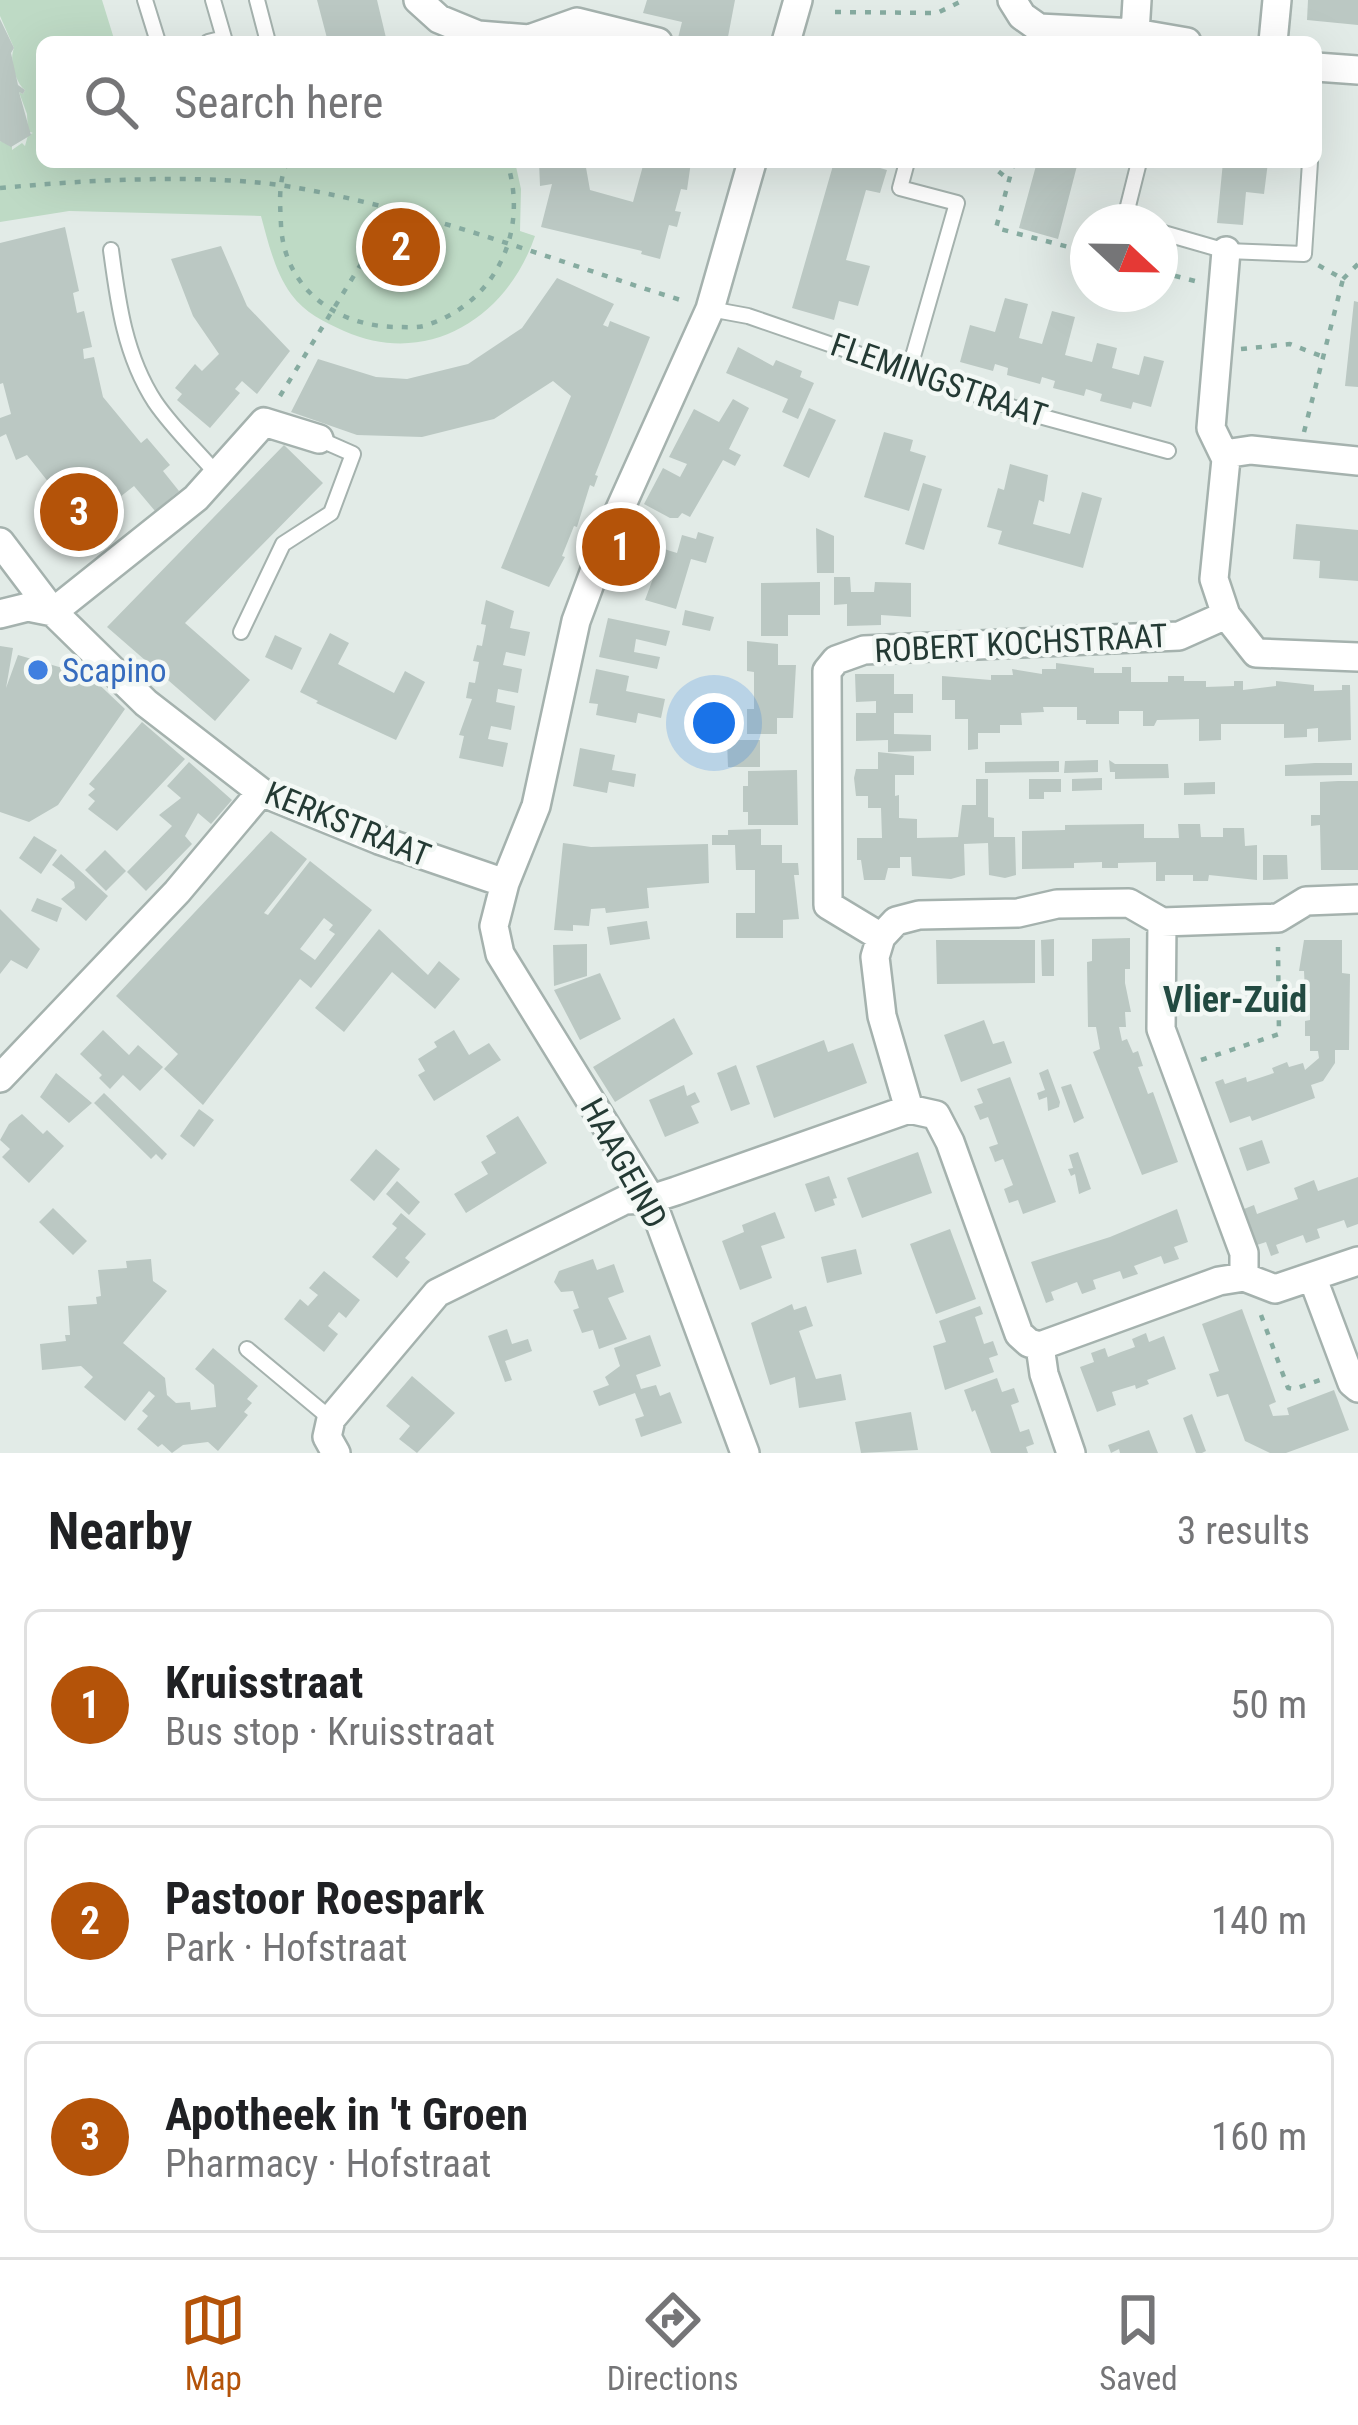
<!DOCTYPE html>
<meta charset="utf-8">
<style>
:root{--surface:#fff;--page:#f2f2f2;--text:#202124;--muted:#757577;--line:#e0e0e0;--accent:#b45309}
body{margin:0;font-family:"Roboto Condensed",sans-serif;background:var(--page);color:var(--text)}
.compass{position:absolute;left:1070px;top:204px;width:108px;height:108px;border-radius:50%;background:var(--surface);box-shadow:0 12px 48px #0002;rotate:112deg}
.you{position:absolute;left:714px;top:723px;width:42px;height:42px;margin:-30px;border:9px solid #fff;border-radius:50%;background:#1a73e8;box-shadow:0 0 0 18px #1a73e833}
.badge{display:grid;place-items:center;width:78px;height:78px;border-radius:50%;background:var(--accent);color:#fff;font-size:39px;font-weight:700}
.pin{position:absolute;translate:-50% -50%;border:6px solid #fff;box-shadow:0 3px 12px #0006}
.list{margin:0;padding:0;list-style:none}
h2{display:flex;justify-content:space-between;align-items:center;height:156px;margin:0;padding:0 48px;font-size:51px}
h2 small{font-size:39px;font-weight:400;color:var(--muted)}
.list li{display:grid;grid-template-columns:78px 1fr auto;gap:36px;align-items:center;box-sizing:border-box;height:192px;margin:0 24px 24px;padding:0 24px;border:3px solid var(--line);border-radius:18px}
.list b{display:block;font-size:45px;white-space:nowrap}
.list p{margin:0;font-size:39px;white-space:nowrap;color:var(--muted)}
.list em{font-size:39px;font-style:normal;color:var(--muted)}
.icon{flex:none;width:66px;height:66px;fill:none;stroke:currentColor;stroke-width:2;stroke-linecap:round;stroke-linejoin:round}
.map{position:relative;flex:none;width:1358px;height:1453px;overflow:hidden}
.search{position:absolute;background:var(--surface);box-shadow:0 12px 48px #0002;left:36px;right:36px;top:36px;height:132px;display:flex;align-items:center;gap:30px;box-sizing:border-box;padding:0 42px;border-radius:18px;color:var(--muted);font-size:45px}
.sheet{height:804px;background:var(--surface)}
nav{display:flex;justify-content:space-around;align-items:center;box-sizing:border-box;height:168px;border-top:3px solid var(--line);background:var(--surface);font-size:33px;color:var(--muted)}
nav a{display:grid;justify-items:center;gap:6px}
nav .on{color:var(--accent)}
.map>svg:first-child{display:block}
</style>
<div class="map">
<svg width="1358" height="1453" viewBox="0 0 1358 1453">
<rect width="100%" height="100%" fill="#e2ebe7"/>
<path fill="#bedac5" d="M0 0H102L115 42H42V162H515L521 189 520 231 535 236C507 318 428 368 344 331 324 322 305 313 291 294 275 272 268 242 261 216L69 211 0 222V141L12 145V150L22 143 25 146 28 135 33 133 28 131 27 114 19 92 23 94 25 90C15 82 9 59 14 48L0 16Z"/>
<path fill="#bbc8c3" fill-rule="evenodd" d="M317 0H377L387 42H328Z
M647 0H735L727 42H677L682 22 643 13Z
M1308 0H1358V25L1307 20Z
M0 19 14 48 11 53 18 85 25 90 23 94 19 92 31 135 11 147 0 141Z
M539 162H585L590 190 633 202 644 162H691L687 190 681 189 675 211 681 212 677 227 669 225 660 259 641 254 642 251 541 227 552 184 540 186Z
M834 162H874L873 166 887 170 880 193 866 190 846 260 870 266 858 306 839 301 834 320 792 308Z
M1037 162H1078L1058 239 1019 228Z
M1223 162H1268L1264 194 1246 192 1243 225 1217 223Z
M65 227 79 291 73 293 77 313 84 311 92 347 83 349 84 359 94 357 103 397 141 443 147 438 170 465 163 471 179 491 155 511 134 486 83 526 27 455 16 460 6 434 0 437V418L11 414 3 383 0 384V243Z
M221 246 247 306 290 351 257 394 242 381 235 389 240 393 210 428 177 400 182 394 175 388 195 364 202 371 219 354 193 316 171 259Z
M557 278 614 304 603 325 608 327 610 321 650 337 595 475 598 476 594 487 590 485 577 527 574 526 562 556 565 557 549 587 501 568 571 396 553 381 494 419 422 437 357 435 291 412 318 359 376 377 407 379 468 364 522 328Z
M1005 298 1028 304 1019 338 1042 344 1052 311 1075 317 1065 355 1092 362 1097 343 1117 348 1112 368 1139 375 1144 356 1164 361 1151 407 1133 402 1131 409 1100 401 1102 394 1086 389 1084 396 1053 388 1055 381 1042 377 1040 384 1007 375 1008 368 995 364 993 371 960 362 970 325 995 332Z
M1354 301 1358 302V387L1345 386Z
M738 347 773 366 776 360 802 371 800 377 814 383 798 419 782 412 788 399 726 373Z
M733 399 749 408 729 449 741 455 735 466 723 460 690 517 682 513 678 518H670L644 504 663 468 680 477 687 464 669 457 694 409 719 422Z
M809 408 836 420 809 478 783 466Z
M884 432 913 440 910 451 926 456 909 511 864 497Z
M284 445 323 483 185 623 250 680 215 721 107 627Z
M1010 464 1048 475 1044 502 1039 500 1033 524 1070 534 1082 492 1102 498 1083 568 998 544 1002 531 987 527 998 488 1004 490Z
M923 483 942 489 924 550 905 544Z
M1296 524 1358 530V581L1319 578 1320 561 1293 559Z
M816 528 834 536V573H817Z
M698 532 714 537 706 563 691 559 676 609 645 600 664 549 677 553 682 535 696 539Z
M834 577H850L851 592H874L875 582 911 583V617L881 615V625L847 626V604L834 605Z
M820 582V615H788V636H761V583Z
M486 600 514 611 510 628 530 632 525 656 506 652 503 665 522 669 518 693 498 689 496 702 515 706 511 730 491 726 488 739 508 743 503 767 459 758 464 736 459 735 472 699 466 698 469 682 475 683 479 662 473 661 477 645 482 646 486 625 481 624Z
M685 610 714 617 710 631 682 625Z
M608 618 670 631 666 646 636 639 634 652 660 657 657 669 599 657Z
M330 633 349 643 338 664 394 693 405 671 425 682 396 740 316 703 318 701 300 692Z
M275 635 302 648 292 670 265 657Z
M747 641 778 644V665H796L793 718H777V734H747V709H754V672L747 671Z
M0 646 13 648 6 688 18 655 90 676 125 709 58 805 29 822 0 812Z
M1056 663 1094 668V673H1122V667H1131V682H1168V676H1184V681H1206V687L1234 686V681H1243V690L1276 686V681L1314 685V691L1342 690V685H1350L1351 740 1318 742V728L1307 729V737L1284 738V724H1221V740L1199 741V719L1157 720 1154 726H1143V711H1119V724H1086V720H1077V707H1043L1044 712 1021 713 1022 725H1000V733H978V749L968 750V719H955V700H942V676L991 680V675H1013L1012 669 1042 674V669H1056Z
M596 669 629 676 626 691 665 699 661 718 638 713 636 723 596 715 598 704 589 703Z
M855 674H894V694H913V713H894V734L931 735V751L888 752V740L856 741V713H876V701L856 702Z
M142 722 185 759 117 831 88 809 95 801 88 795 95 789 89 784Z
M727 740H760V767H728Z
M580 748 615 755 612 770 636 774 634 787 609 782 607 793 573 786Z
M878 752 914 756V775H895V796L899 795V818L917 819V838L958 837 962 805H976V779H988V817L994 818V837H1015L1016 875 1005 878 989 875 988 843 964 844 965 875 951 879 912 876 911 857H900V868H888L885 880H864L861 860H857V838H882L881 808H868V796H856L854 778 856 769H878Z
M1098 760V772L1064 773 1065 761Z
M1109 760 1115 764H1168L1169 778 1115 779V772H1110Z
M1059 761V772L985 773V762Z
M189 762 232 800 211 824 198 813 185 836 192 844 146 891 127 872 172 826 159 815 181 798 167 786Z
M1315 763H1352V775L1285 776V765Z
M797 770 798 825H748V812H743V786H748V771Z
M1102 778V790L1072 791V779Z
M1029 779H1061V792H1044V799H1029Z
M1338 781H1358V870H1321L1320 825 1311 826V815H1320V782Z
M1215 782V794L1184 795V783Z
M1144 824V838H1179L1178 824H1200L1201 837H1223V828H1244L1245 846 1257 845V880L1209 875 1208 881H1193V875H1165V881H1156V862L1118 863V868H1102V862L1074 863V868L1022 869V831L1065 830V825Z
M761 829V845H782V863H798L799 875H794L799 919 783 920V938H736V913H755V870H736L735 845H712V835H728V830Z
M271 831 307 859 264 913 268 915 310 861 372 910 311 988 300 979 203 1105 164 1069 178 1054 116 996ZM324 918 333 925 329 930 335 934 315 960 300 949Z
M34 836 57 850 41 874 19 858Z
M563 843 591 847 708 844 709 883 647 888 649 908 606 913 605 908 591 909 589 926 573 925V931L554 930Z
M105 850 126 871 106 891 85 870Z
M61 854 108 896 86 921 61 899 75 888 74 882 52 865Z
M1263 855H1287L1288 879 1263 880Z
M37 898 62 908 57 922 31 911Z
M0 909 40 949 27 969 11 960 0 974Z
M647 921 650 939 610 945 607 927Z
M379 929 428 975 439 961 460 979 435 1009 392 972 344 1032 315 1008Z
M1130 938V969H1125V983L1131 1012H1125L1126 1027H1119L1122 1041 1127 1039 1133 1053 1138 1051 1143 1066 1138 1067 1148 1094 1153 1092 1178 1162 1142 1175 1093 1052 1100 1049 1096 1027H1088L1087 962 1092 961V939Z
M1054 939V976H1042L1041 940Z
M936 940H1035V983L937 984Z
M1304 940H1342V973L1350 974 1349 1050H1335V1063L1323 1081 1311 1085 1315 1098 1252 1121 1250 1116 1230 1123 1215 1082 1223 1079 1225 1084 1246 1077 1247 1082 1274 1073 1272 1068 1287 1062 1289 1067 1303 1063 1305 1070 1319 1058 1318 1051H1310V1036H1305V1021L1310 1020V993L1305 992 1304 971H1299Z
M587 944V976L554 986 553 945Z
M600 973 621 1019 580 1040 554 990Z
M674 1018 693 1054 615 1102 593 1067Z
M984 1020 993 1044 1004 1041 1012 1063 961 1082 944 1035Z
M103 1030 129 1055 138 1045 163 1067 140 1091 123 1075 110 1089 99 1078 102 1075 80 1054Z
M454 1030 469 1055 489 1043 501 1060 434 1101 418 1075 425 1071 418 1059 437 1047 434 1042Z
M824 1040 828 1052 853 1043 867 1083 774 1118 756 1066Z
M736 1065 750 1104 731 1111 717 1073Z
M1048 1069 1060 1102 1059 1107 1048 1111 1047 1097 1039 1100 1037 1093 1045 1090 1039 1073Z
M56 1073 92 1103 69 1123 40 1097Z
M1010 1077 1056 1202 1023 1214 1018 1200 1009 1203 1004 1189 1013 1185 1003 1159 995 1162 992 1154 989 1147 998 1144 988 1117 980 1120 974 1106 983 1103 977 1089Z
M1071 1084 1084 1118 1074 1123 1061 1087Z
M684 1085 687 1096 695 1092 700 1102 691 1106 699 1123 665 1137 649 1100Z
M104 1093 167 1154 162 1160 156 1154 151 1159 94 1103Z
M199 1109 214 1120 194 1147 180 1136Z
M22 1114 43 1134 47 1130 64 1146 29 1183 2 1157 10 1149 0 1140 9 1124Z
M518 1116 547 1163 466 1213 454 1194 488 1174 481 1162 496 1153 486 1136Z
M1262 1140 1270 1163 1247 1171 1239 1148Z
M376 1149 400 1169 374 1201 350 1180Z
M918 1152 932 1193 862 1218 847 1178Z
M1078 1152 1091 1189 1079 1194 1075 1174 1071 1176 1068 1169 1073 1168 1069 1155Z
M829 1176 837 1198 833 1199 835 1205 815 1212 805 1184Z
M1358 1177V1224L1347 1228 1344 1220 1317 1229 1320 1238 1306 1243 1303 1235 1289 1240 1276 1245 1279 1253 1271 1256 1266 1242 1257 1245 1244 1209 1254 1205 1257 1214 1298 1199 1294 1188 1314 1180 1318 1191Z
M397 1181 420 1202 409 1215 386 1194Z
M53 1208 87 1241 73 1255 39 1222Z
M1177 1209 1188 1242 1174 1247 1179 1259 1164 1264 1161 1256 1134 1266 1138 1274 1123 1279 1120 1271 1093 1280 1096 1289 1082 1294 1077 1282 1051 1292 1054 1300 1046 1303 1031 1262 1110 1237Z
M775 1212 785 1238 761 1246 772 1278 740 1290 722 1241 744 1232 742 1225Z
M401 1213 426 1234 405 1258 410 1262 397 1278 372 1257 397 1228 392 1224Z
M950 1229 976 1299 936 1314 910 1244Z
M856 1249 862 1274 827 1283 821 1257Z
M151 1259 153 1281 167 1291 123 1343 165 1378 167 1395 176 1403 190 1402 191 1410 216 1407 214 1385 195 1369 213 1348 258 1386 247 1399 252 1403 244 1412 248 1415 218 1451 208 1442 183 1445 172 1453 162 1444 158 1447 137 1429 148 1416 142 1411 155 1396 149 1391 125 1421 84 1387 93 1377 81 1366 42 1370 40 1344 66 1341 65 1335H70L68 1306 97 1304 96 1297 101 1296 98 1270 127 1268 126 1261Z
M593 1259 597 1270 614 1264 624 1292 608 1298 627 1339 599 1349 593 1330 582 1333 573 1310 579 1308 573 1291 561 1292 554 1282 559 1271Z
M324 1271 360 1300 346 1318 339 1312 328 1326 338 1334 324 1352 284 1319 300 1299 308 1306 318 1295 309 1288Z
M792 1304 794 1310 806 1306 813 1326 799 1331 816 1379 841 1374 846 1400 799 1408 795 1377 770 1385 751 1323Z
M980 1306 983 1314 975 1317 984 1344 993 1341 998 1355 989 1358 994 1372 945 1390 933 1346 946 1342 939 1321Z
M1242 1309 1276 1402 1269 1405 1273 1416 1289 1415 1287 1408 1334 1390 1349 1430 1286 1453H1270L1245 1441 1228 1394 1217 1397 1209 1374 1219 1371 1202 1324Z
M507 1329 512 1344 528 1339 532 1351 505 1361 512 1380 505 1382 488 1336Z
M1146 1333 1149 1342 1164 1336 1176 1369 1147 1380 1149 1384 1136 1389 1135 1385 1112 1392 1116 1405 1097 1412 1080 1367 1094 1362 1091 1353 1105 1348 1108 1357 1121 1352 1135 1347 1132 1339Z
M650 1335 661 1366 636 1375 641 1389 656 1385 660 1396 670 1392 682 1423 641 1437 635 1419 644 1416 635 1393 599 1406 593 1391 609 1385 605 1377 620 1366 614 1348Z
M412 1376 455 1413 417 1453 399 1439 410 1426 386 1406Z
M997 1378 1002 1392 1014 1388 1019 1402 1011 1405 1020 1432 1029 1429 1034 1444 1026 1447 1028 1453H991L975 1410 972 1412 964 1390Z
M911 1412 918 1450 861 1453 855 1422Z
M1192 1414 1206 1451 1202 1453H1196L1183 1418Z
M1149 1430 1158 1453H1120L1119 1449 1111 1453 1108 1445Z"/>
<g fill="none" stroke-linecap="round" stroke-linejoin="round">
<g stroke="#a5b2ae" stroke-width="18">
<path id="service" d="M145 0 158 42
M257 0 268 42
M208 42 224 38 213 0
M1124 222 1139 162
M1160 232 1226 251 1304 254 1310 162
M111 250C118 303 125 356 155 402 172 427 196 450 216 473
M710 309 748 316 1032 414 1168 451
M905 372 914 353 957 203 900 188 907 162
M241 632 283 544 331 513 353 454 319 439
M247 1349 331 1419"/>
</g>
<g stroke="#a5b2ae" stroke-width="32">
<path id="minor" d="M418 0 439 19 478 35 529 39 577 22 658 42
M1012 0 1022 16 1039 28 1135 33 1137 0
M1135 33 1187 42
M786 42 798 0
M1273 42 1277 0
M1316 67 1358 70
M1226 251 1211 428 1226 459 1214 579 1226 615 1256 653 1358 657
M1226 459 1231 453 1251 450 1358 461
M0 542 53 612 146 703 261 792 379 840 505 883
M53 612 196 498 264 422 319 439
M0 614 28 607 53 612
M1162 922 1161 1029 1244 1253V1277
M881 937 828 905 827 671 836 660 864 650 1179 636 1226 615
M0 1078 177 892 261 792
M909 1109 882 1016 875 957 881 937 896 921 919 915 1018 913 1057 904 1129 903 1162 922 1278 918 1306 901 1358 899
M1313 1279 1352 1383 1358 1388
M1040 1346 1044 1374 1071 1453
M336 1453 327 1437 331 1419 437 1293 625 1200 651 1199 676 1191 909 1109 936 1115 950 1142 1019 1334 1029 1343 1040 1346 1219 1281 1244 1277 1275 1289 1358 1261
M745 1453 651 1199 500 954 494 926 505 883 536 806 576 621 606 540 710 309 752 162"/>
</g>
<path stroke="#86aba0" stroke-width="4.5" stroke-dasharray="6 9" stroke-linecap="butt" d="M835 12 937 13 964 0
M287 162C278 184 280 202 281 225 284 289 338 328 400 327 409 327 419 328 427 325 497 302 529 230 507 162
M987 162 1009 180
M1014 162 996 228 1088 252
M0 188C85 180 209 173 292 187 427 210 557 262 687 302
M1160 272 1195 281
M1343 279 1358 264
M1241 349 1290 344 1321 356
M280 396 393 212
M1304 432 1343 279 1318 265
M1201 1060 1279 1034 1278 947
M1261 1315 1288 1388 1294 1389 1323 1379"/>
<use href="#service" stroke="#fff" stroke-width="14"/>
<use href="#minor" stroke="#fff" stroke-width="27"/>
</g>
<circle fill="#3f7fe0" stroke="#f3f8f5" stroke-width="4.5" cx="38" cy="670" r="12"/>
<g text-anchor="middle" dominant-baseline="central" stroke-width="9" stroke-linejoin="round" paint-order="stroke">
<g font-size="33" fill="#243a34" stroke="#f3f8f5">
<text transform="translate(939 380) rotate(19)">FLEMINGSTRAAT</text>
<text transform="translate(1021 643) rotate(-3)">ROBERT KOCHSTRAAT</text>
<text transform="translate(348 824) rotate(22)">KERKSTRAAT</text>
<text transform="translate(624 1163) rotate(61)">HAAGEIND</text>
</g>
<g font-size="33" fill="#366cbe" stroke="#f3f8f5" text-anchor="start">
<text x="62" y="670">Scapino</text>
</g>
<g font-size="36" font-weight="bold" fill="#224a41" stroke="#f3f8f5">
<text x="1235" y="1000">Vlier-Zuid</text>
</g>
</g>
</svg>
<svg class="compass" viewBox="-18 -18 36 36"><path d="M0-13l5 13h-10z" fill="#e53935"/><path d="M0 13l5-13h-10z" fill="#757577"/></svg>
<div class="you"></div>
<div class="pin badge" style="left:621px;top:547px">1</div>
<div class="pin badge" style="left:401px;top:247px">2</div>
<div class="pin badge" style="left:79px;top:512px">3</div>
<div class="search"><svg class="icon" aria-label="search" viewBox="0 0 24 24"><circle cx="10" cy="10" r="6"/><path d="M15 15l6 6"/></svg>Search here</div>
</div>
<section class="sheet">
<h2>Nearby<small>3 results</small></h2>
<ul class="list">
<li><span class="badge">1</span><div><b>Kruisstraat</b><p>Bus stop · Kruisstraat</p></div><em>50 m</em></li>
<li><span class="badge">2</span><div><b>Pastoor Roespark</b><p>Park · Hofstraat</p></div><em>140 m</em></li>
<li><span class="badge">3</span><div><b>Apotheek in 't Groen</b><p>Pharmacy · Hofstraat</p></div><em>160 m</em></li>
</ul>
</section>
<nav>
<a class="on"><svg class="icon" aria-label="map" viewBox="0 0 24 24"><path d="M3 6l6-2 6 2 6-2v14l-6 2-6-2-6 2zM9 4v14M15 6v14"/></svg>Map</a>
<a><svg class="icon" aria-label="directions" viewBox="0 0 24 24"><path d="M12 3l9 9-9 9-9-9zM9 14v-3h6M13 9l2 2-2 2"/></svg>Directions</a>
<a><svg class="icon" aria-label="saved" viewBox="0 0 24 24"><path d="M7 4h10v16l-5-4-5 4z"/></svg>Saved</a>
</nav>
